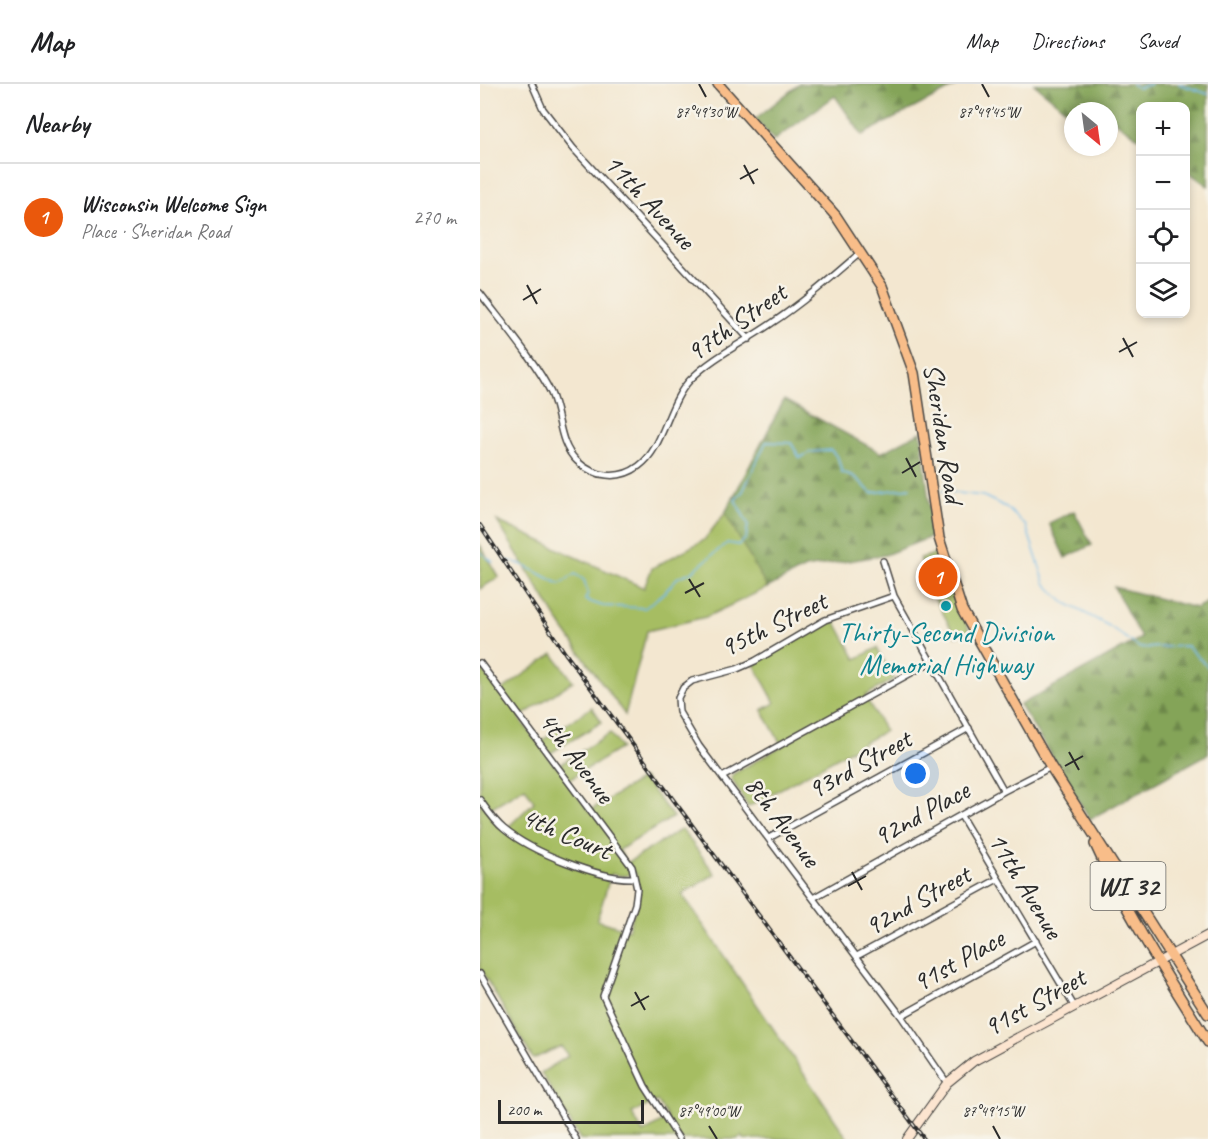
<!DOCTYPE html>
<meta charset="utf-8">
<style>
:root{--surface:#fff;--page:#f2f2f2;--text:#202124;--muted:#757577;--line:#e0e0e0;--accent:#ea580c}
body{margin:0;font-family:Caveat,sans-serif;background:var(--page);color:var(--text)}
.controls{position:absolute;right:18px;top:18px;display:grid;overflow:hidden;border-radius:12px;box-shadow:0 3px 9px #0003}
.controls button{width:54px;height:54px;display:grid;place-items:center;padding:0;border:0;border-bottom:2px solid var(--line);background:var(--surface);color:var(--text);font:30px sans-serif}
.compass{position:absolute;left:584px;top:18px;width:54px;height:54px;border-radius:50%;background:var(--surface);box-shadow:0 3px 9px #0003;rotate:151deg}
.scale{position:absolute;left:18px;bottom:15px;width:146px;box-sizing:border-box;padding-left:6px;border:3px solid #2b2b2b;border-top:0;font-size:16px;line-height:21px;white-space:nowrap;color:#2b2b2b;-webkit-text-stroke:4px #f7f3e8;paint-order:stroke}
.you{position:absolute;left:436px;top:690px;width:21px;height:21px;margin:-15px;border:4px solid #fff;border-radius:50%;background:#1a73e8;box-shadow:0 0 0 9px #1a73e833}
.badge{display:grid;place-items:center;width:39px;height:39px;border-radius:50%;background:var(--accent);color:#fff;font-size:20px;font-weight:700}
.pin{position:absolute;translate:-50% -50%;border:3px solid #fff;box-shadow:0 2px 6px #0006}
.list{margin:0;padding:0;list-style:none}
h2{display:flex;justify-content:space-between;align-items:center;height:78px;margin:0;padding:0 24px;font-size:26px}
h2 small{font-size:20px;font-weight:400;color:var(--muted)}
.list li{display:grid;grid-template-columns:39px 1fr auto;gap:18px;align-items:center;box-sizing:border-box;height:108px;padding:0 24px;border-top:2px solid var(--line)}
.list b{display:block;font-size:22px;white-space:nowrap}
.list p{margin:0;font-size:20px;white-space:nowrap;color:var(--muted)}
.list em{font-size:20px;font-style:normal;color:var(--muted)}
.icon{flex:none;width:33px;height:33px;fill:none;stroke:currentColor;stroke-width:2;stroke-linecap:round;stroke-linejoin:round}
.map{position:relative;flex:none;width:728px;height:1055px;overflow:hidden}
header{display:flex;align-items:center;gap:36px;box-sizing:border-box;height:84px;padding:0 30px;background:var(--surface);border-bottom:2px solid var(--line)}
header strong{font-size:28px}
nav{display:flex;gap:33px;margin-inline-start:auto;font-size:21px}
main{display:flex}
aside{flex:1;background:var(--surface)}
.map>svg:first-child{display:block}
</style>
<header>
<strong>Map</strong>
<nav><a>Map</a><a>Directions</a><a>Saved</a></nav>
</header>
<main>
<aside>
<h2>Nearby<small></small></h2>
<ul class="list">
<li><span class="badge">1</span><div><b>Wisconsin Welcome Sign</b><p>Place · Sheridan Road</p></div><em>270 m</em></li>
</ul>
</aside>
<div class="map">
<svg width="728" height="1055" viewBox="0 0 728 1055">
<defs>
<pattern id="forest-firs" width="22" height="20" patternUnits="userSpaceOnUse" patternTransform="scale(1.5)"><rect width="22" height="20" fill="#84a458"/><path d="M5 1l3.5 6h-7zM16 11l3.5 6h-7z" fill="#6c8649"/></pattern>
</defs>
<rect width="100%" height="100%" fill="#f7f3e8"/>
<filter id="ink" filterUnits="userSpaceOnUse"><feTurbulence type="fractalNoise" baseFrequency=".0167" numOctaves="2"/><feDisplacementMap in="SourceGraphic" scale="12" xChannelSelector="R" yChannelSelector="G"/><feConvolveMatrix kernelMatrix="1 2 1 2 8 2 1 2 1" color-interpolation-filters="sRGB"/></filter>
<filter id="wash" filterUnits="userSpaceOnUse"><feTurbulence type="fractalNoise" baseFrequency=".008" numOctaves="4" result="noise"/><feDisplacementMap in="SourceGraphic" scale="24" xChannelSelector="R" yChannelSelector="G"/><feGaussianBlur stdDeviation="1.35" result="paint"/><feColorMatrix in="noise" values="0 0 0 0 0 0 0 0 0 0 0 0 0 0 0 0 0 1.4 0 .05"/><feComposite in="paint" operator="in"/></filter>
<g filter="url(#wash)">
<rect width="100%" height="100%" fill="#f3e7d0"/>
<path fill="url(#forest-firs)" stroke="#586842" stroke-width="1.5" d="M319 0H480L382 51 355 12 294 56 275 35Z
M554 0H728V102L706 86V22H660V55L629 33V27H593V32Z
M304 316 401 369 441 348 449 418 456 451 405 471 325 484 287 504 245 429Z
M594 427 612 461 585 474 569 439Z
M634 503 716 524 728 518V670L610 735 540 621 661 554Z"/>
<path fill="#a6bd62" stroke="#687446" stroke-width="1.5" fill-rule="evenodd" d="M245 429 287 504 226 533 167 547 145 631 82 543 17 437 164 504 172 484 224 456Z
M0 461 19 493 0 505Z
M460 469 489 546 476 553 449 504 440 474Z
M354 535 376 575 397 564 414 595 385 612 405 647 268 723 251 694 253 690 302 662 282 626 295 619 274 580 326 548Z
M73 570 93 597 39 634 58 659 112 623 122 638 67 671 76 683 130 649 141 664 87 697 109 727 163 694 193 733 139 766 147 779 202 745 235 790 202 810 368 1055H264L262 1052 257 1055H100L61 989 88 972 81 962 53 975 0 884V718L25 746 54 718 45 703 9 725 0 712V583L19 608ZM156 789 159 813 148 846 117 836 131 790 144 792ZM177 1017 188 1034 163 1049 152 1029Z"/>
<g fill="none" stroke-linecap="round" stroke-linejoin="round">
<path stroke="#70b9e8" stroke-width="1.5" d="M652 0 658 4 671 0
M699 0 728 10
M462 407 503 412 526 423 546 442 565 499 582 517 629 542 660 564 707 562 728 583
M0 468 13 478
M27 477C39 476 66 494 80 500L95 490 104 496 108 509 105 516 123 522 165 524 185 508 197 494 213 487 247 459 259 461 266 454 268 440 255 416 263 407 286 358 311 359 320 374 330 368 351 366 358 374 362 389C375 390 382 399 391 409L430 404"/>
</g>
</g>
<g filter="url(#ink)">
<g fill="none" stroke-linecap="round" stroke-linejoin="round">
<g stroke="#494744" stroke-width="8">
<path id="street" d="M52 0 63 25 93 64 269 255
M0 209C21 237 57 279 71 309 81 331 78 359 97 377 114 393 139 397 159 382 184 364 187 320 210 296 232 273 265 258 292 239 324 218 352 193 381 168
M403 477 414 512 524 707
M414 512 345 536 275 577 257 585 212 597 203 604 198 614 199 628 219 662 421 932 467 999
M0 579 152 783 157 805 155 820 123 912 165 1002 199 1055
M244 692 451 578
M0 716C7 726 14 737 24 745 50 767 121 796 154 794
M481 732 594 922
M289 754 489 644
M333 814 524 707 571 683
M377 872 516 796
M0 890 96 1055
M421 932 556 857"/>
</g>
<g stroke="#494744" stroke-width="10">
<path id="secondary" d="M427 1055 467 999 494 977 728 851"/>
</g>
<g stroke="#494744" stroke-width="12">
<path id="primary" d="M238 0 356 132 402 202 434 289 459 454 482 526 571 683 728 930
M615 760C646 829 688 894 728 958"/>
</g>
<use href="#street" stroke="#fff" stroke-width="5"/>
<use href="#secondary" stroke="#fce5d0" stroke-width="8"/>
<use href="#primary" stroke="#f8bd89" stroke-width="9"/>
<g stroke="#2b2b2b" stroke-width="4">
<path id="rail" d="M0 441 85 569 444 1055"/>
</g>
<use href="#rail" stroke="#f7f3e8" stroke-width="1.5" stroke-dasharray="4.5" stroke-linecap="butt"/>
</g>
</g>
<path fill="none" stroke="#2b2b2b" stroke-width="2" d="M219 0 226 13M502 0 509 13M264 81 274 100M260 95 278 85M47 201 57 220M43 216 61 205M643 254 653 273M639 268 657 258M426 374 436 393M422 389 440 378M209 495 220 513M205 509 224 499M589 668 599 686M585 682 603 672M372 788 382 806M368 802 386 792M155 908 165 926M151 922 169 912M229 1042 237 1055M513 1042 520 1055"/>
<circle fill="#0f9aa8" stroke="#f7f3e8" stroke-width="2" cx="466" cy="522" r="6"/>
<g text-anchor="middle" dominant-baseline="central" stroke-width="5" stroke-linejoin="round" paint-order="stroke">
<rect fill="#f7f3e8" stroke="#686764" stroke-width="1.5" x="610.5" y="778" width="75" height="48" rx="4.5"/>
<g font-size="27" font-weight="bold" fill="#2b2b2b">
<text x="648" y="802">WI 32</text>
</g>
<g font-size="28" fill="#2b2b2b" stroke="#f7f3e8">
<text transform="translate(170 117) rotate(47)">11th Avenue</text>
<text transform="translate(256 238) rotate(-35)">97th Street</text>
<text transform="translate(464 349) rotate(81)">Sheridan Road</text>
<text transform="translate(293 540) rotate(-26)">95th Street</text>
<text transform="translate(97 673) rotate(53)">4th Avenue</text>
<text transform="translate(379 680) rotate(-29)">93rd Street</text>
<text transform="translate(441 729) rotate(-29)">92nd Place</text>
<text transform="translate(303 737) rotate(53)">8th Avenue</text>
<text transform="translate(87 749) rotate(23)">4th Court</text>
<text transform="translate(546 801) rotate(59)">11th Avenue</text>
<text transform="translate(437 816) rotate(-29)">92nd Street</text>
<text transform="translate(478 876) rotate(-29)">91st Place</text>
<text transform="translate(554 918) rotate(-29)">91st Street</text>
</g>
<g font-size="28" fill="#0d838f" stroke="#f7f3e8">
<text x="466" y="548">Thirty-Second Division<tspan x="466" dy="32">Memorial Highway</tspan></text>
</g>
</g>
<g font-size="15" text-anchor="middle" fill="#2b2b2b" stroke="#f7f3e8" stroke-width="5" stroke-linejoin="round" paint-order="stroke">
<text x="226" y="33">87°49'30"W</text>
<text x="509" y="33">87°49'45"W</text>
<text x="229" y="1032">87°49'00"W</text>
<text x="513" y="1032">87°49'15"W</text>
</g>
</svg>
<div class="controls">
<button>+</button>
<button>−</button>
<button><svg class="icon" aria-label="locate" viewBox="0 0 24 24"><circle cx="12" cy="12" r="6"/><path d="M12 2v4M12 18v4M2 12h4M18 12h4"/></svg></button>
<button><svg class="icon" aria-label="layers" viewBox="0 0 24 24"><path d="M12 4l9 5-9 5-9-5zM3 14l9 5 9-5"/></svg></button>
</div>
<svg class="compass" viewBox="-18 -18 36 36"><path d="M0-13l5 13h-10z" fill="#e53935"/><path d="M0 13l5-13h-10z" fill="#757577"/></svg>
<div class="scale">200 m</div>
<div class="you"></div>
<div class="pin badge" style="left:458px;top:493px">1</div>
</div>
</main>
